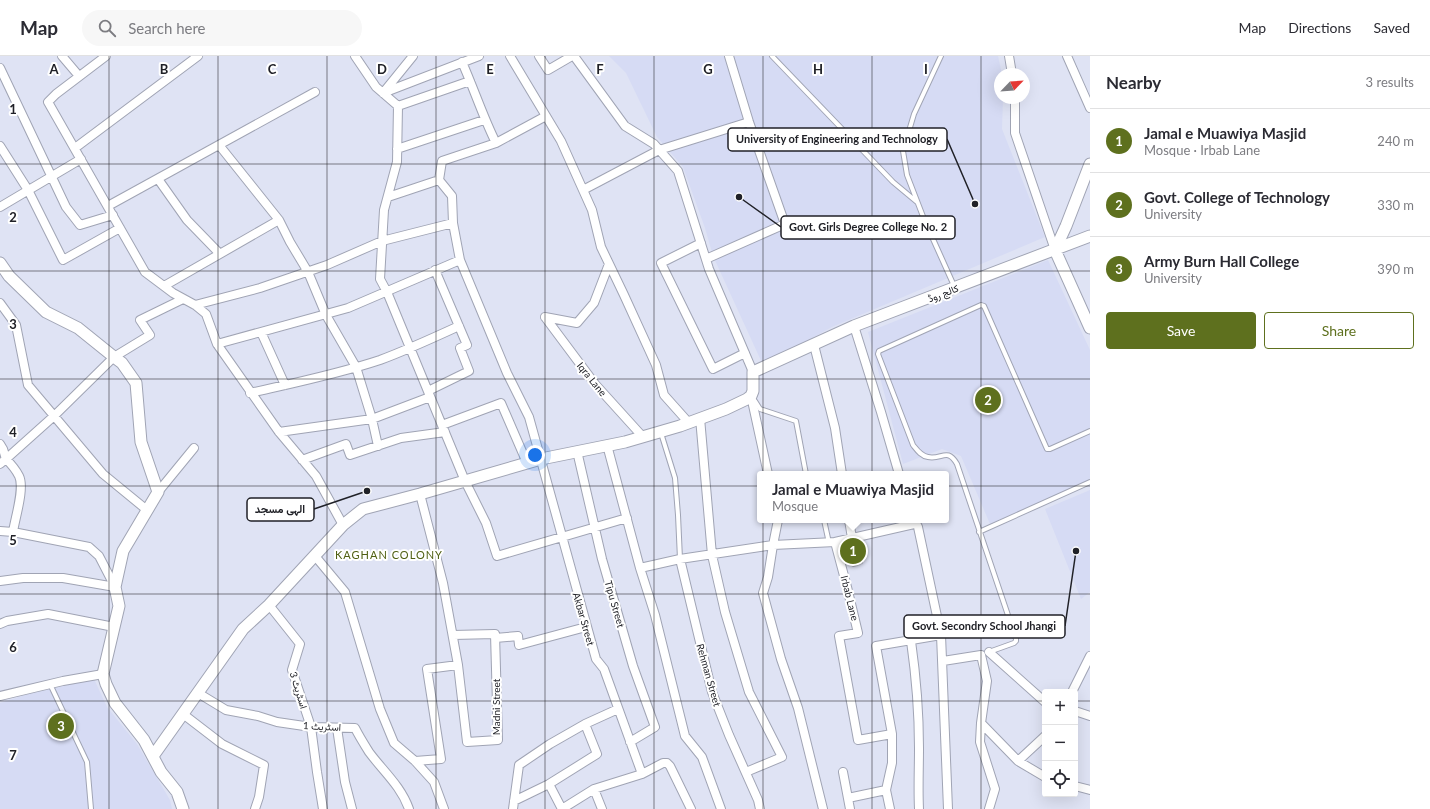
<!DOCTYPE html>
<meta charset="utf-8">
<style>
:root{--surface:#fff;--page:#f7f7f7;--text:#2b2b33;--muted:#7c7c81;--line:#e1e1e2;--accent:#5e701e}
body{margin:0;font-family:Lato,Vazirmatn,sans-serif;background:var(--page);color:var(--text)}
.controls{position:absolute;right:12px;bottom:12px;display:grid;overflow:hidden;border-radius:4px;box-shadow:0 4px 16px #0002}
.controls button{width:36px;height:36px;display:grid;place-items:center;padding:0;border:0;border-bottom:1px solid var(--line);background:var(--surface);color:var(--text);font:20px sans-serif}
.compass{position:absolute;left:994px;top:12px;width:36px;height:36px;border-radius:50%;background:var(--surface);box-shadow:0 4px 16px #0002;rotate:65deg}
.you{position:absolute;left:535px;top:399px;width:14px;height:14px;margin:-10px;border:3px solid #fff;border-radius:50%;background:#1a73e8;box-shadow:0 0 0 6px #1a73e833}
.badge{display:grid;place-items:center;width:26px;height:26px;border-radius:50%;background:var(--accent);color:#fff;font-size:13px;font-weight:700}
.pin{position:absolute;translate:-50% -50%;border:2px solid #fff;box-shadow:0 1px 4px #0006}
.popup{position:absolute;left:757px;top:415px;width:192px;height:52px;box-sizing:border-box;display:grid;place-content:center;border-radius:4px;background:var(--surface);filter:drop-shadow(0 1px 3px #0005);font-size:13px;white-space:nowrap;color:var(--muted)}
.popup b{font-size:15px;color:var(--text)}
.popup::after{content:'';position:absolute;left:50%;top:100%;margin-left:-8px;border:8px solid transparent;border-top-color:var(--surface)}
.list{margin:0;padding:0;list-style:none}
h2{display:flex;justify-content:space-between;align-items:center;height:52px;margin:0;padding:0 16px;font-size:17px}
h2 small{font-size:13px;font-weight:400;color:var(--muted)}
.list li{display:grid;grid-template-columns:26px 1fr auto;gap:12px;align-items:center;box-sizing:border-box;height:64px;padding:0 16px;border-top:1px solid var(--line)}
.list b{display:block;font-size:15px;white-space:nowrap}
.list p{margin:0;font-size:13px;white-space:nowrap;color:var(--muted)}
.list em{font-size:13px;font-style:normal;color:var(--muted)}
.actions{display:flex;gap:8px;padding:12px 16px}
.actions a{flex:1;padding:9px 0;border:1px solid var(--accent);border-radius:4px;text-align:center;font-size:14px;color:var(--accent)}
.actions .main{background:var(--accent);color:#fff}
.icon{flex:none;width:22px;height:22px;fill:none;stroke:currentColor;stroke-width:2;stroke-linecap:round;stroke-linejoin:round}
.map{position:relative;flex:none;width:1090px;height:753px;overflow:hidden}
header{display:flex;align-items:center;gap:24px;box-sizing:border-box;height:56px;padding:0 20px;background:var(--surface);border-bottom:1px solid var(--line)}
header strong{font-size:19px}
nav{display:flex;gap:22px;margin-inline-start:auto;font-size:14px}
.search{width:280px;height:36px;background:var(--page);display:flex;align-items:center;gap:10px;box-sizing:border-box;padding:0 14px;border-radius:22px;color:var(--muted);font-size:15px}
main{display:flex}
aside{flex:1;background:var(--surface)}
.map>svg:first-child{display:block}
</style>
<header>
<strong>Map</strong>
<div class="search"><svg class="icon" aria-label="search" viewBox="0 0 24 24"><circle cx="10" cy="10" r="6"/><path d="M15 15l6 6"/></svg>Search here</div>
<nav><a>Map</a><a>Directions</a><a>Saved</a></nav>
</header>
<main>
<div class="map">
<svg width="1090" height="753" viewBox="0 0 1090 753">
<defs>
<filter id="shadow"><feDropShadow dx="3.5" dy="3.5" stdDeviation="0" flood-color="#0004"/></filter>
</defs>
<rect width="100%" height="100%" fill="#dfe3f4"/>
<path fill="#d6dbf4" d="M609 0H998L1002 18H1000V42H1003L1002 73 1045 181 832 271 763 309 713 200 705 172 683 111 657 81 626 17Z
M1048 204 1090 294V425L990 468 961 400 942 393 903 408 868 276Z
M1090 434V536L1081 543 1045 453Z
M94 623 107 651 137 688 170 744 172 753H0V647L25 639Z"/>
<path fill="#505361" filter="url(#shadow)" d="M860 486 861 503 849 508 845 489Z"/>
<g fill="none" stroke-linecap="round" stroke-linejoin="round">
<g stroke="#a0a4b4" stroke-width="6">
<path id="lane" d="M772 0 893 126 917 146
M941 0 914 58 903 95 907 119 924 163 955 232
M755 345 760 353 796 365 806 418
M661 377 675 422 678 459 680 503
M824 464 829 487
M979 476 1090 426
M989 596 1014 587 1016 585V583L957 408C947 391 942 404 928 401 921 400 917 394 913 389L878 298 879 295 981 249 984 250 1047 393H1050L1090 375
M50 628 87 706 91 753"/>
</g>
<g stroke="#a0a4b4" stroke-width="10">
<path id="street" d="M62 0 79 20
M106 0 56 38 48 46 145 216 173 237 195 249 206 258 217 288 279 376 316 420 343 469
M355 0 376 31 398 50 397 106 384 154 380 223 387 236 465 425 486 467 497 500 627 462
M510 0 561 85 592 154 601 191 624 239 656 309 664 339 689 367
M539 0 548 14 572 0
M574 0 625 70 654 88 678 115 709 213 753 316
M1009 0 1012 18
M1067 0 1090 52
M462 6C474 33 483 61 496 87
M0 12 66 151 80 169 113 159
M383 37 479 0
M383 37 413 0
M1015 42V77L1055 194
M398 50 470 25
M546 60 496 87 442 105 439 124 452 140 453 167 460 204 507 317 529 361 596 603 604 613 642 718
M219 89 279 164 290 186 308 216 326 259 356 311 372 363 378 390
M0 90 28 134 63 204 120 172
M75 92 198 0
M397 93 484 64
M158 123 187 164 220 198
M583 134 659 94 749 66
M388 141 439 124
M108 150 315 36
M0 151 81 103
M701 187 661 207 713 313 745 297
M706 203 785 168 749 66 729 0
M164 230 279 164
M0 247 16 269 28 329 103 418 147 454
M195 249 260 232 327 209 382 185 453 167
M545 261 595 328 643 381
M545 261 577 267 594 247 609 208
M854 270 881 356 899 418
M261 276 285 329
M217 288 348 252 460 204
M814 289 835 372 842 418
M428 335 469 315 460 292 467 289 435 214
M250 337C294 327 338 318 380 304 407 294 433 282 459 270
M751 340 768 418
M700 362 712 499 725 556 749 636 782 701 746 716
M442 369 501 347 527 407
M279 376 372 363 430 341
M0 388 3 393 6 403 54 360 114 301 150 279 140 264 183 243
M607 389 640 512 680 503 773 489 768 521 763 537 781 603 798 652 823 753
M577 395 602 503 633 610 655 671 630 686
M302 404 346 388 350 399 401 382 445 376
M0 408 6 403C11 408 16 414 19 420 25 432 15 462 13 476
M158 436 194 392
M420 438 443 527 458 609 467 686 498 684 495 578 453 579
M778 464 773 489 835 486 847 531 858 577 839 580 858 684 892 678
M849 464 852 482
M0 475 13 476 89 491 99 500 115 531
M835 486 914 468 917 469 918 471 941 579 948 753
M315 500 345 536 380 653 394 687 415 705 434 726 444 753
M680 503 712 636 729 679 758 744 760 753
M640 512 655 559 685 680 702 701 721 753
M0 525 23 522H63L115 531
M269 549 300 588 292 614 311 671 317 716 323 753
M0 568 7 565 48 558 114 571
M495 582 518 580 519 589 586 571
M911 585C916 620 919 656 919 692 919 712 918 732 919 753
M989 596 1045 646
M943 605 981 599 987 625 981 667 1018 705 1045 680
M1072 636 1090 600
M198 637 226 654 258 660 277 666 311 671 355 672C359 680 364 688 369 696 383 715 401 730 409 753
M0 640 63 625 103 618
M1075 655 1090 660
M183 658 222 688 264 709 259 741 255 753
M981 667 980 686 995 733 989 753
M337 672 345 726 352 753
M415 705 441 703 427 613 458 609
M1018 705 1045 721
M843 716 850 753
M549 728 562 753
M1075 730 1090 734
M594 733 602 753
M848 742 886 734
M514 745 549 728 597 698 585 668 618 653
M513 753 519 709 550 688 585 668
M562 753 594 733 642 718 663 707H667L670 710 691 753
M890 753 886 734 892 707V678L876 590 941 579"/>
</g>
<g stroke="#a0a4b4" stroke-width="13">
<path id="secondary" d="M1055 194 1066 170 1090 108
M1055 194 1090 272
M0 207 9 220 46 256 78 272 114 301 122 307 136 327 141 386 158 436 123 495 115 531 119 550 103 618 106 628 115 647 144 684 161 716 177 736 183 753
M153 700 243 573 269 549 343 469 363 453 420 438 541 403 625 386 680 370 726 353 747 343 751 340 753 335V316L854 270 1090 180"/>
</g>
<use href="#lane" stroke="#fff" stroke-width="4"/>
<use href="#street" stroke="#fff" stroke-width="8"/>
<use href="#secondary" stroke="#fff" stroke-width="11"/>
</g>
<path fill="none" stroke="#202127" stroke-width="1" stroke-opacity="0.55" d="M109 0V753M218 0V753M327 0V753M436 0V753M545 0V753M654 0V753M763 0V753M872 0V753M981 0V753M0 108H1090M0 215H1090M0 323H1090M0 430H1090M0 538H1090M0 645H1045M1075 645H1090"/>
<g text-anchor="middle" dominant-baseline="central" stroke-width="4" stroke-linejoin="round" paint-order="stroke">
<g font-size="10" fill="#202127" stroke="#fff">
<text transform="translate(943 237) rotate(-21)">کالج روڈ</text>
<text transform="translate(592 323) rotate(51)">Iqra Lane</text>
<text transform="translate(850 542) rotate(76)">Irbab Lane</text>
<text transform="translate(615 548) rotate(74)">Tipu Street</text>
<text transform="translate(584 563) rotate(74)">Akbar Street</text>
<text transform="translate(709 619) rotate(74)">Rehman Street</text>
<text transform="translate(299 634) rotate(73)">اسٹریٹ 3</text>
<text transform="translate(496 651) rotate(-90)">Madni Street</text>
<text transform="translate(322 670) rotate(3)">اسٹریٹ 1</text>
</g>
<g font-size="11" letter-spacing="1" fill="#4f5f13" stroke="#fff">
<text x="389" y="498">KAGHAN COLONY</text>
</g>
</g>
<g font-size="13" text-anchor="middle" font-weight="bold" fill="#202127" stroke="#fff" stroke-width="4" stroke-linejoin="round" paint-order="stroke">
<text x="54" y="18">A</text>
<text x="164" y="18">B</text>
<text x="272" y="18">C</text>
<text x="382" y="18">D</text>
<text x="490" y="18">E</text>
<text x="600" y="18">F</text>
<text x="708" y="18">G</text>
<text x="818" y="18">H</text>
<text x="926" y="18">I</text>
<text x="13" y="58">1</text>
<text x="13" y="166">2</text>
<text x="13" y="273">3</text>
<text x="13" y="381">4</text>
<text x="13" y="489">5</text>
<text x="13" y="596">6</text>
<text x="13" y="704">7</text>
</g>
<path fill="none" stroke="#202127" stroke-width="1.5" d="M975 148L947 83M739 141L781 171M367 435L314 453M1076 495L1065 570"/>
<g fill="#202127" stroke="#fff" stroke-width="1.5">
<circle cx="975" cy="148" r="4"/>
<circle cx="739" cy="141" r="4"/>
<circle cx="367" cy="435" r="4"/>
<circle cx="1076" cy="495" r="4"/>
</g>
<g fill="#fff" stroke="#202127" stroke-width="1.5">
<rect x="728" y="72" width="219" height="23" rx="4"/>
<rect x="781" y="160" width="174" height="23" rx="4"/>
<rect x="247" y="442" width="67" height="23" rx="4"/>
<rect x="904" y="559" width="161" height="23" rx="4"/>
</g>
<g font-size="11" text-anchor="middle" font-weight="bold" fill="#202127">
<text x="837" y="87">University of Engineering and Technology</text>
<text x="868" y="175">Govt. Girls Degree College No. 2</text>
<text x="280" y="457">الہی مسجد</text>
<text x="984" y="574">Govt. Secondry School Jhangi</text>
</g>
</svg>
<div class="controls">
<button>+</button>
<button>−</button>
<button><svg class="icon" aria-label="locate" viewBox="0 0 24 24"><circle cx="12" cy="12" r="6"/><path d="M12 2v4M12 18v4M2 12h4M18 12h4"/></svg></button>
</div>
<svg class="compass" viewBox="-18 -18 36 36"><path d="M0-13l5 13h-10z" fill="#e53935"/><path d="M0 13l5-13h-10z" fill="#7c7c81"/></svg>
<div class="you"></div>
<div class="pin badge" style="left:853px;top:495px">1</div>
<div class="popup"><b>Jamal e Muawiya Masjid</b>Mosque</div>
<div class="pin badge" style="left:988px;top:344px">2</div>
<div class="pin badge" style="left:61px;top:670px">3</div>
</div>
<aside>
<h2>Nearby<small>3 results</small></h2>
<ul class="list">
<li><span class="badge">1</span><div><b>Jamal e Muawiya Masjid</b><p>Mosque · Irbab Lane</p></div><em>240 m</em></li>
<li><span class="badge">2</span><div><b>Govt. College of Technology</b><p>University</p></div><em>330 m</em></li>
<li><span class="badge">3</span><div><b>Army Burn Hall College</b><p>University</p></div><em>390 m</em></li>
</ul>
<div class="actions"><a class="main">Save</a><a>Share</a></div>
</aside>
</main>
